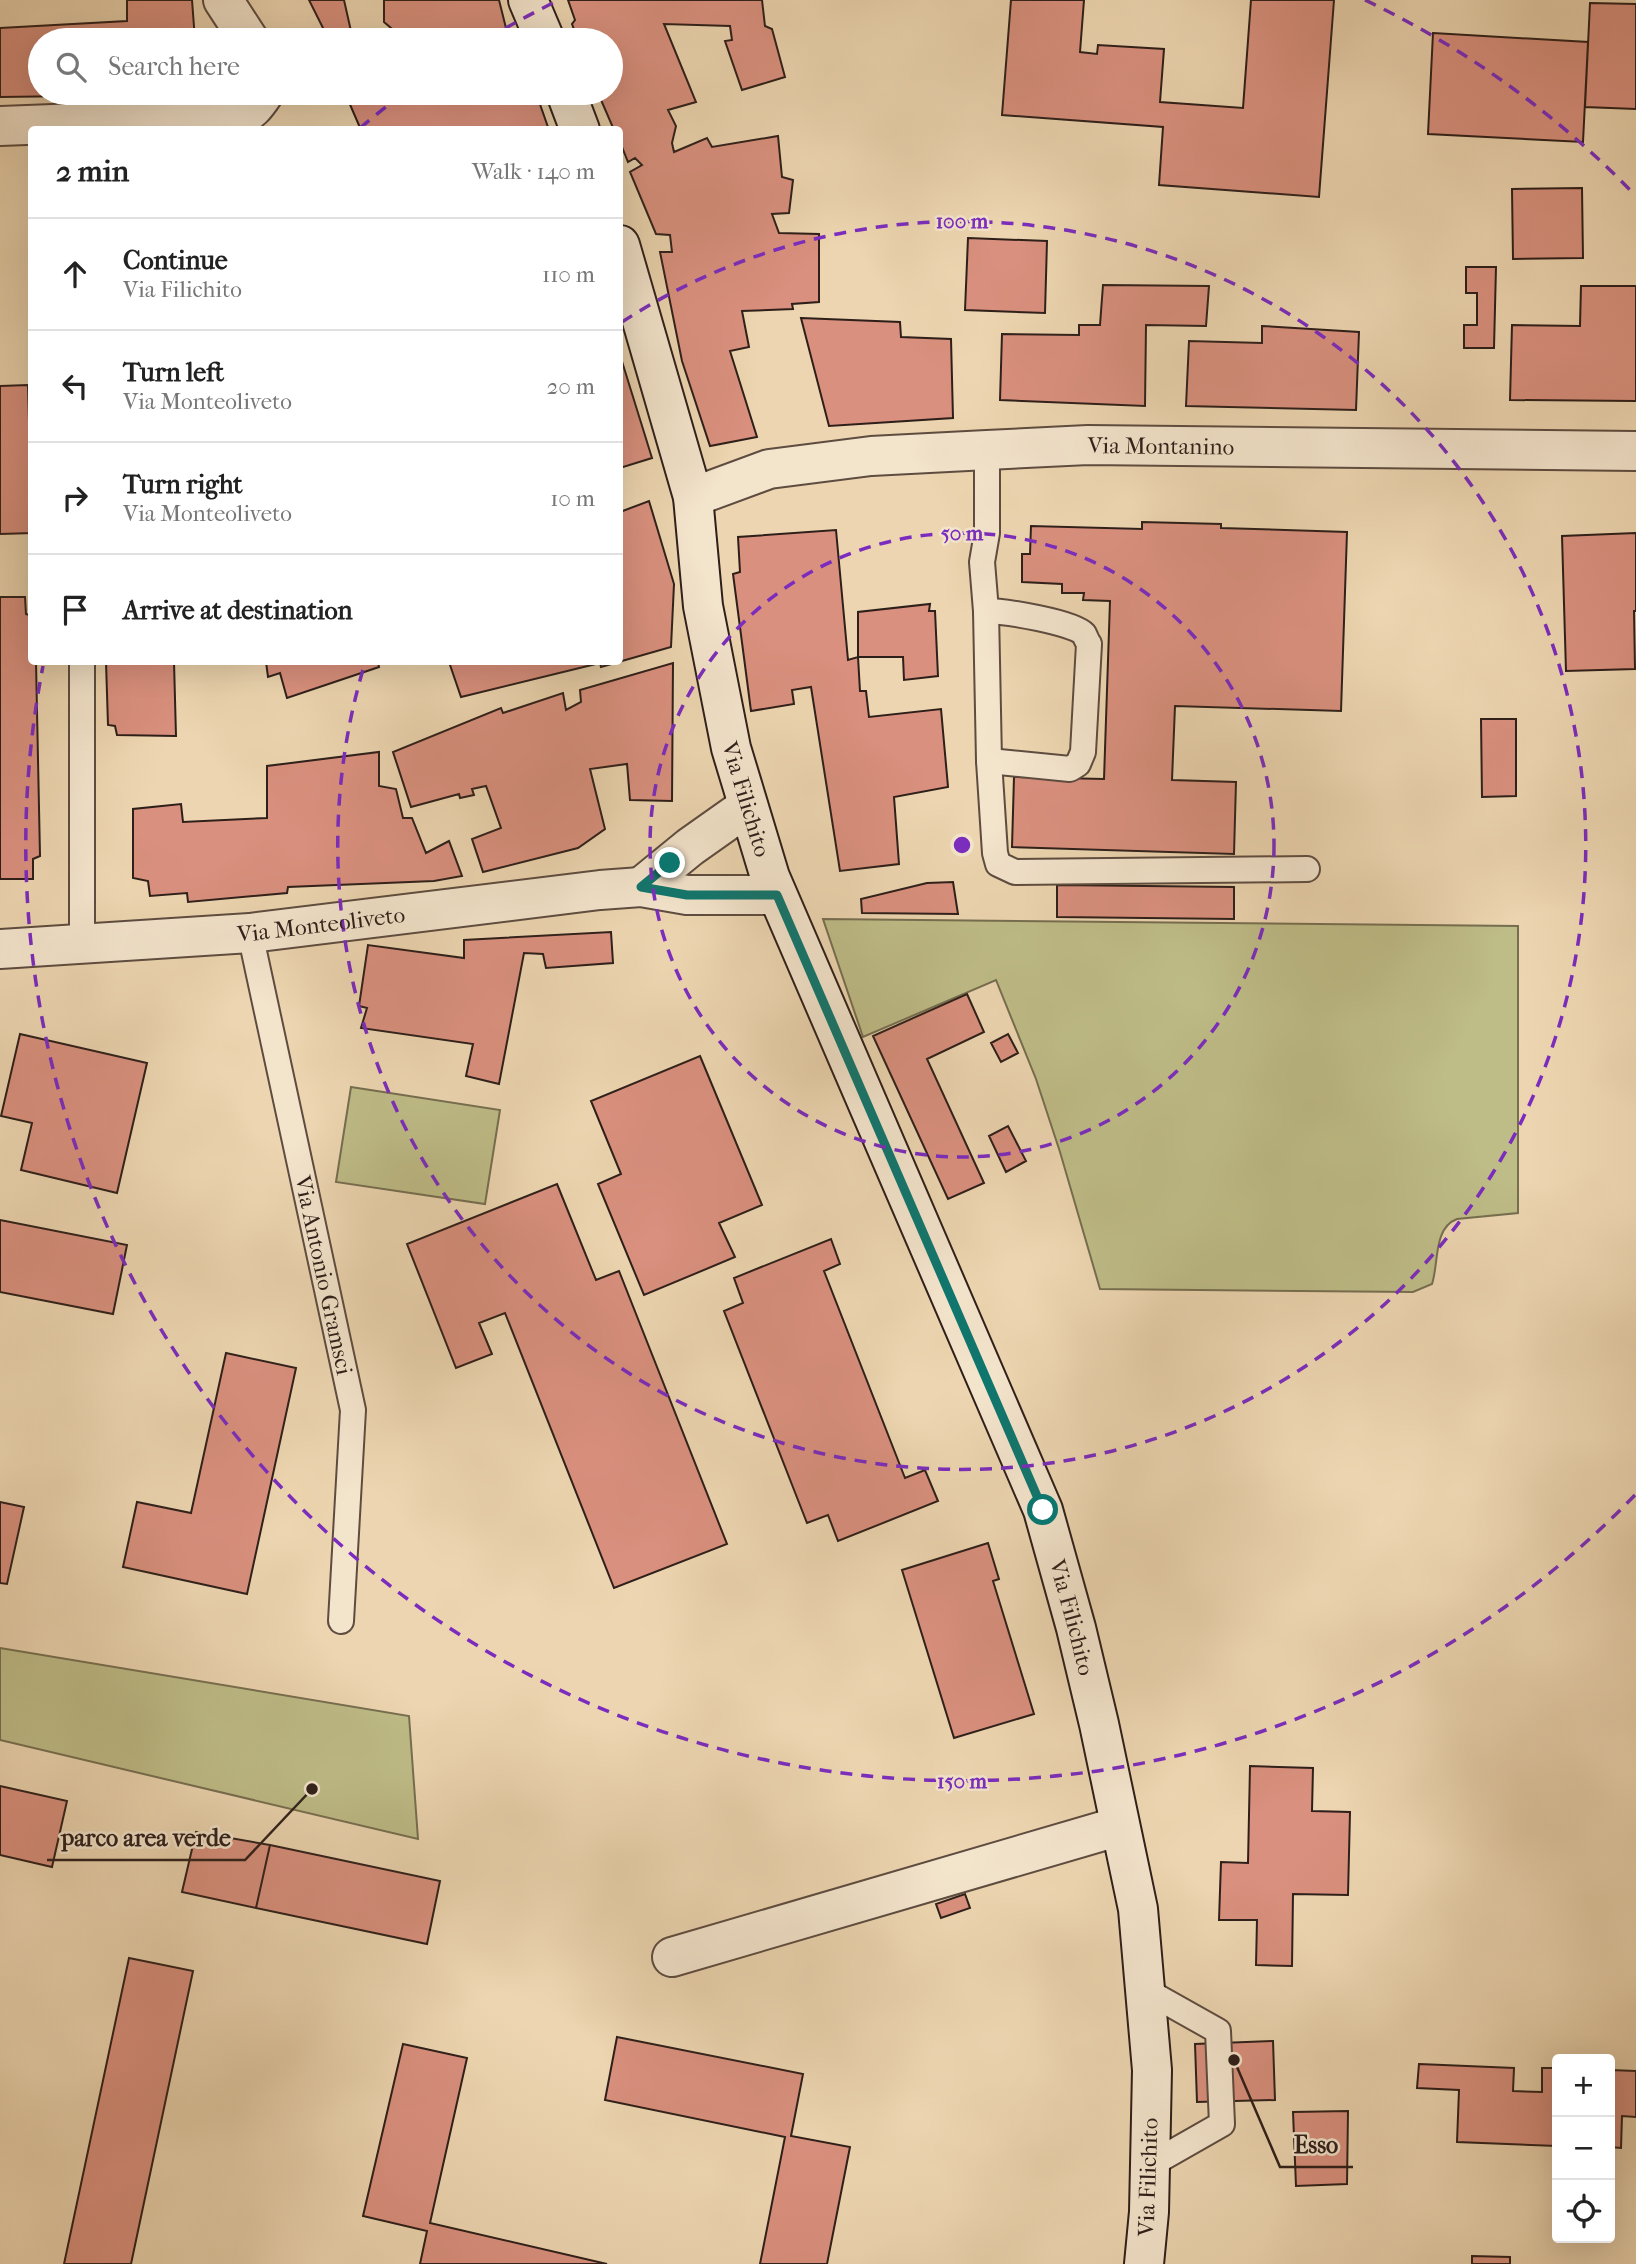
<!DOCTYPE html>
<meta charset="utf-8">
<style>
:root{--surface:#fff;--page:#f2f2f2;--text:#222;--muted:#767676;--line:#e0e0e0}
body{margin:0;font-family:"IM FELL French Canon",serif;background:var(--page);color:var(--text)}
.controls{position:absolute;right:21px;bottom:21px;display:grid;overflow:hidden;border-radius:7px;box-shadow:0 7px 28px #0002}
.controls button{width:63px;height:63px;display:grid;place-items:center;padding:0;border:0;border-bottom:2px solid var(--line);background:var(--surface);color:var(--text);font:35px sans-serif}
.stop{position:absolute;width:21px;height:21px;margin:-16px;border:5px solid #0f766e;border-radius:50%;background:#fff}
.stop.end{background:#0f766e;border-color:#fff;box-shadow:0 2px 7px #0008}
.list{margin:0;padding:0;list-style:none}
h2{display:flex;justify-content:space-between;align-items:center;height:91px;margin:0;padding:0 28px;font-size:30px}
h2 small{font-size:23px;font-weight:400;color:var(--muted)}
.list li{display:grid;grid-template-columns:46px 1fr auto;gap:21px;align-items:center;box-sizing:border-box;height:112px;padding:0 28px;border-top:2px solid var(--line)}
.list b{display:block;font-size:26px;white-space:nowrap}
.list p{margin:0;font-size:23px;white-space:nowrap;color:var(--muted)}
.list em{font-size:23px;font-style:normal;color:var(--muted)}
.icon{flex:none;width:38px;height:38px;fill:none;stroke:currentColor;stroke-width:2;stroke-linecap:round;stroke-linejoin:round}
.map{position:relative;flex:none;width:1636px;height:2264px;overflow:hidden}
.search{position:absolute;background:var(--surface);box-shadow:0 7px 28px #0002;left:28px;top:28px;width:595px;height:77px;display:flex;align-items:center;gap:18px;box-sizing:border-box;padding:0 24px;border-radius:38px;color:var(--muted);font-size:26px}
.panel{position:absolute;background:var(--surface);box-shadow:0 7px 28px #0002;left:28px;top:126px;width:595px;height:539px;border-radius:7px}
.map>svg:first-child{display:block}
</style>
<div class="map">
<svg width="1636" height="2264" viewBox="0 0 1636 2264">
<rect width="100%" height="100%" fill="#ecd5b0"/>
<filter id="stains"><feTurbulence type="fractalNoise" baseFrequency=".00286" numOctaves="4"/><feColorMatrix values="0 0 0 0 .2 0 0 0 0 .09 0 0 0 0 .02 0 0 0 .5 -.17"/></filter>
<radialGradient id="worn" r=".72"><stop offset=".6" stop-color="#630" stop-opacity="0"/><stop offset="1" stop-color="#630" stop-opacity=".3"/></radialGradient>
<path fill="#bebc87" stroke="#766e50" stroke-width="2" d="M823 919 1518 926V1213L1457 1219C1433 1228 1439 1263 1432 1284L1413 1292 1100 1289 1060 1152 1036 1079 996 980 863 1037Z
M351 1087 500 1110 485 1204 336 1182Z
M0 1648 409 1716 418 1839 0 1740Z"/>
<path fill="#d9907e" stroke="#2e1f1a" stroke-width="2" d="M127 0H192L195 40H40V93L224 94 0 97V28L127 21Z
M309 0H344L353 40H329Z
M384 0H499L509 40 404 39 384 22Z
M568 0H762L765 26 772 29 785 77 742 90 725 41 732 40 730 26 664 24 696 102 668 110 676 126 672 143 674 152 707 138 712 147 778 136 782 177 793 180 789 213 772 214 779 233 819 234V302L792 304 793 309 742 311 749 347 730 351 757 437 710 446 682 361 660 252H672L670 235 656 234 630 172 642 165 635 158 628 162 620 142V130H614L598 93H611V40H578L572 24 575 20Z
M1011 0H1084L1080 52 1097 54 1098 45 1164 49 1160 102 1243 108 1251 0H1334L1319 197 1159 185 1163 127 1002 115Z
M1590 3 1636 4V109L1585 107Z
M1433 33 1588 42 1583 142 1428 134Z
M345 93H536L549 130H361Z
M1582 188 1583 258 1513 259 1512 189Z
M968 238 1047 241 1045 313 965 310Z
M1466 267H1496L1494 348H1464V325H1477V293H1466Z
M1103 285 1209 286 1206 326 1146 325 1145 406 1000 400 1002 334 1079 335V325H1100Z
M1581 286H1636V401L1510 400 1512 325 1580 326Z
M801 318 900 322 901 337 951 339 953 418 829 426Z
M1262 326 1359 332 1356 410 1186 406 1189 341 1262 343Z
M620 355 652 458 620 468Z
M28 385 32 533 0 534V386Z
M649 501 674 584 671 647 601 667 600 663 461 697 449 662H620V512Z
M1142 522 1221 524V528L1347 532 1341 711 1175 706 1172 780 1236 782 1234 854 1012 847 1014 777 1104 779 1110 601 1083 600 1084 593H1062V584L1022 582V554H1030L1031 526 1142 529Z
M836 530 848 660 858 657 860 691H866L869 717 941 709 948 787 894 797 899 864 840 871 811 687 792 690 794 704 751 711 733 574 740 572 738 537Z
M1636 533V611H1634L1635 669 1566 671 1562 536Z
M0 597H25L26 614 32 616V662H36L40 856 33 859V879H0Z
M930 604 929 611H935L938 676 904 680 903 657H858V612Z
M106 662H174L176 736 117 735 115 726 108 725Z
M266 662H378L379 667 287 698 280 673 268 677Z
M673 663 672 801 630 800 627 764 590 769 605 829 578 848 483 872 472 839 501 828 486 786 472 789 474 795 460 798 459 794 411 807 393 752 501 708 503 713 563 693 566 710 581 702 580 690Z
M1481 719H1516V796L1482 797Z
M379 752V786L396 789 403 818H412L426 853 449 841 462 876 434 881 288 887 287 893 188 902 187 893 150 896 148 881 133 878V809L181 804 183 822 267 818V766Z
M953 882 958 914 862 913 861 899 927 883Z
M1057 885 1234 887V919L1057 917Z
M611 932 613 963 546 968 543 954 524 953 499 1084 466 1076 473 1044 361 1028 367 1008 359 1006 368 945 464 958V940Z
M967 994 984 1032 927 1059 984 1183 948 1199 873 1036Z
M20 1034 147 1063 117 1193 21 1170 32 1123 1 1116Z
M1008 1034 1018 1053 1001 1062 991 1043Z
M700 1056 762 1205 719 1223 735 1257 644 1295 598 1184 621 1174 591 1101Z
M1008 1126 1026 1161 1006 1172 989 1136Z
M557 1184 596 1280 619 1271 727 1544 614 1588 505 1313 479 1323 492 1354 456 1368 407 1244Z
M0 1220 127 1245 113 1314 0 1292Z
M831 1239 840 1264 824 1271 905 1478 925 1470 938 1501 838 1541 828 1515 807 1523 724 1311 743 1303 734 1278Z
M226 1353 296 1368 247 1594 123 1567 137 1502 191 1513Z
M0 1502 24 1507 7 1584 0 1583Z
M988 1543 999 1579 993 1581 1034 1714 954 1738 902 1570Z
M1250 1766 1313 1768 1312 1811 1350 1812 1348 1895 1293 1894 1292 1966 1256 1965 1257 1920H1219L1221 1862 1248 1863Z
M0 1786 67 1801 52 1867 0 1855Z
M196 1832 270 1845 256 1908 182 1892Z
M270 1845 440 1881 427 1944 256 1908Z
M965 1894 970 1908 941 1918 936 1904Z
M129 1958 193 1971 131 2264H64Z
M617 2037 803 2074 791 2136 850 2147 827 2264H760L785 2137 605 2100Z
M1273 2041 1275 2100 1197 2102 1195 2044Z
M403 2044 467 2058 430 2223 607 2264H420L427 2231 363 2216Z
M1419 2064 1514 2068 1513 2091 1542 2092V2068H1557V2146L1457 2142 1459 2090 1417 2088Z
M1610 2070 1636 2071V2117L1622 2116 1621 2148 1610 2147Z
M1348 2111 1347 2184 1296 2186 1293 2112Z
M1472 2256 1510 2257V2264H1472Z"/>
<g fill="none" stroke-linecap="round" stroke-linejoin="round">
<g stroke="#5e4c40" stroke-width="28">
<g id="lane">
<path d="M987 450V533L982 562 986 611 989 761 995 853 998 864 1015 872 1307 869"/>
<path d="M986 611C1004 611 1073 622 1084 634 1084 634 1088 643 1089 644L1083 752 1078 764 1070 769 989 761"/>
<path id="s1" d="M250 933 353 1410 341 1621"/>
<path d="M82 943V662"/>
<path d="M1145 1990 1218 2031 1222 2124 1150 2165"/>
</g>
</g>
<g stroke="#5e4c40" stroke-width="42">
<g id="street">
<path d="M223 0 249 40"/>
<path d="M0 126 237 117C250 113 256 105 264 93"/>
<path id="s2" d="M693 497 769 469 871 456 987 450 1088 445 1636 451"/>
<path d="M641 887 690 847 748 806"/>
<path id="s3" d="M0 949 250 933 600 890 641 887 687 895H777"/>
<path d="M672 1957 1120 1826"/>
</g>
</g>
<g stroke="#2e1f1a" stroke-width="42">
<g id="secondary">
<path d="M528 0 545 40"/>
<path d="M566 93 580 130"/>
<path id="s4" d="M620 245 693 497 703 606 731 748 770 877 1043 1510 1076 1628 1099 1724 1138 1909 1152 2070 1149 2212 1144 2264"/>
</g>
</g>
<use href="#lane" stroke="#f3e4cc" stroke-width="24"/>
<use href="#street" stroke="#f3e4cc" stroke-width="38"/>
<use href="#secondary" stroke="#f3e4cc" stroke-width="38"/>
</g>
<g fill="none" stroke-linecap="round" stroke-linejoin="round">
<path stroke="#0f766e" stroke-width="9" d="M670 863 641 887 687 895H777L1043 1510"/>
</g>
<g fill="none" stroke="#7b2cbf" stroke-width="3.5" stroke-dasharray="12 9">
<circle cx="962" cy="845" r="312"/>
<path d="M622 322A624 624 0 1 1 365 663"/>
<path d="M1635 1495A936 936 0 0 1 43 666M360 128A936 936 0 0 1 399 97M487 39A936 936 0 0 1 559 0M1365 0A936 936 0 0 1 1635 195"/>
</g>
<g text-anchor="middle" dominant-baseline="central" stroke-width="5" stroke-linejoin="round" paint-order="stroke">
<g font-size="23" fill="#2e1f1a" stroke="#f3e4cc">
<text stroke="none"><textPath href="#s2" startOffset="474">Via Montanino</textPath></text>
<text stroke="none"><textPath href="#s4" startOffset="570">Via Filichito</textPath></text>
<text stroke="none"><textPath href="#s3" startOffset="322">Via Monteoliveto</textPath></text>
<text stroke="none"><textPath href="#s1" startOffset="350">Via Antonio Gramsci</textPath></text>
<text stroke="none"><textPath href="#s4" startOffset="1452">Via Filichito</textPath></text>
<text transform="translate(1148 2177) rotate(-88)">Via Filichito</text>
</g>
</g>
<circle cx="962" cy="845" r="10" fill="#7b2cbf" stroke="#f3e4cc" stroke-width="3.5"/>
<g font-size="21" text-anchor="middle" font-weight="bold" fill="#7b2cbf" stroke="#f3e4cc" stroke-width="5" stroke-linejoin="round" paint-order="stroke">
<text x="962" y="228">100 m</text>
<text x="962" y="540">50 m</text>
<text x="962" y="1788">150 m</text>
</g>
<path fill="none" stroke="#2e1f1a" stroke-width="2.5" d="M312 1789L245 1860H47M1234 2060L1280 2167H1353"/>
<g fill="#2e1f1a" stroke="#f3e4cc" stroke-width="2.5">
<circle cx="312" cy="1789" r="7"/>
<circle cx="1234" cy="2060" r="7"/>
</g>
<g font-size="24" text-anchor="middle" font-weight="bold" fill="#2e1f1a" stroke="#f3e4cc" stroke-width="5" stroke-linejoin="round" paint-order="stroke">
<text x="146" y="1846">parco area verde</text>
<text x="1316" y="2153">Esso</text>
</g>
<rect width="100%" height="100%" filter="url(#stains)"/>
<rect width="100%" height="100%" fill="url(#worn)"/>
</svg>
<div class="controls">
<button>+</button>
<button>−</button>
<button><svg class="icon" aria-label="locate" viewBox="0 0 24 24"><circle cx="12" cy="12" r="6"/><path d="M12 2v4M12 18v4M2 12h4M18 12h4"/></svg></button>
</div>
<div class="stop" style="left:1043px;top:1510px"></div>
<div class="stop end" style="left:670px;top:863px"></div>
<div class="search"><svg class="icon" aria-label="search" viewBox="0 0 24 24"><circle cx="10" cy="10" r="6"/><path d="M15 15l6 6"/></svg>Search here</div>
<section class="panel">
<h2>2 min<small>Walk · 140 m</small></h2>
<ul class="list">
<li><svg class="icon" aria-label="ahead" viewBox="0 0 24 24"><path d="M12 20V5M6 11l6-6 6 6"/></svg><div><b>Continue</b><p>Via Filichito</p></div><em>110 m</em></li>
<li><svg class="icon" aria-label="left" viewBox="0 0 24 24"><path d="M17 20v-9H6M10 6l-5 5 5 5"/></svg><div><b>Turn left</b><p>Via Monteoliveto</p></div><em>20 m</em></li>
<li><svg class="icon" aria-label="right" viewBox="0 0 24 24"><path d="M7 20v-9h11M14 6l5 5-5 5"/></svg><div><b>Turn right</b><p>Via Monteoliveto</p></div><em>10 m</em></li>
<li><svg class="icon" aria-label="arrive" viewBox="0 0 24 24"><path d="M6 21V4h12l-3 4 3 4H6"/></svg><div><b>Arrive at destination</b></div></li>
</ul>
</section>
</div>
